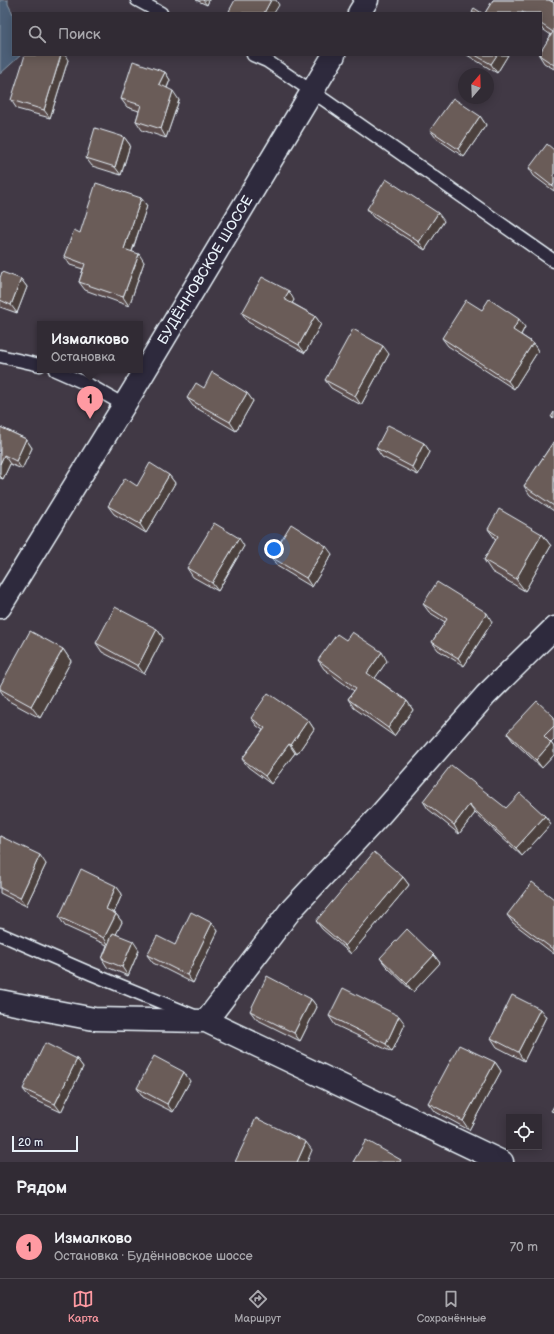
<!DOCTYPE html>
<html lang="ru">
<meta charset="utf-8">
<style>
:root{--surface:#312b34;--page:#39333c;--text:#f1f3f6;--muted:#a8a7ac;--line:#4c474f;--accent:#ff9aa2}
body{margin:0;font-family:"Balsamiq Sans",sans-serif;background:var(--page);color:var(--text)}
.controls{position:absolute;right:12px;bottom:12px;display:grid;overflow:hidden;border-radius:0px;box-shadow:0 2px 10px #0003}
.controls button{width:36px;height:36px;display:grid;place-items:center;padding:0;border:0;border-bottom:1px solid var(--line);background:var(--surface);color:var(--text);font:20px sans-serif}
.compass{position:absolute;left:458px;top:68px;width:36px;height:36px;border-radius:50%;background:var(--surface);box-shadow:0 2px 10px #0003;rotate:19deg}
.scale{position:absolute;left:12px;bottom:10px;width:66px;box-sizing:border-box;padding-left:4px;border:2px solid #e8f1f8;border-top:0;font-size:11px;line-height:14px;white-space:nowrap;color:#e8f1f8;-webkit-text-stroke:3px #2f2a3d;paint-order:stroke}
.you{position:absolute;left:274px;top:549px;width:14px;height:14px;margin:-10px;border:3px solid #fff;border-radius:50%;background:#1a73e8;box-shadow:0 0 0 6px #1a73e833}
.badge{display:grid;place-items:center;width:26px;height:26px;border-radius:50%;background:var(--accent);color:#111;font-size:13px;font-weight:700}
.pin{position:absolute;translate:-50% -33px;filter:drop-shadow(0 1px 2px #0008)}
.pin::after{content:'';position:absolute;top:21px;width:14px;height:12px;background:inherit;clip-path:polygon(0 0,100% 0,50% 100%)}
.popup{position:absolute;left:37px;top:321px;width:106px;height:52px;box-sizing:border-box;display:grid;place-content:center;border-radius:0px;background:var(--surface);filter:drop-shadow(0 1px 3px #0005);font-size:13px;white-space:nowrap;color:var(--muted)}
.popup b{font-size:15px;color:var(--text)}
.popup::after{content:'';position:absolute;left:50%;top:100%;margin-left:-8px;border:8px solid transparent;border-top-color:var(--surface)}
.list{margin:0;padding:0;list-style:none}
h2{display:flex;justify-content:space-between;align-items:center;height:52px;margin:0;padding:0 16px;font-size:17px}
h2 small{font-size:13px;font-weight:400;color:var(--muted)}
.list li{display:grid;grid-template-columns:26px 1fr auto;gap:12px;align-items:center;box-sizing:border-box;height:64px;padding:0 16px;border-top:1px solid var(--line)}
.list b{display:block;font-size:15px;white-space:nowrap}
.list p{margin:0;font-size:13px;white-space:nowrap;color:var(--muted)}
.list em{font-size:13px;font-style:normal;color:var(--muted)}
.icon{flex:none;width:22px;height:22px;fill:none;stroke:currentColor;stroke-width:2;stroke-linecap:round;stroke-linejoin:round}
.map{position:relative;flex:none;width:554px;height:1162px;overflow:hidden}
.search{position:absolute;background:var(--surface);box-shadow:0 2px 10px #0003;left:12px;right:12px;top:12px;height:44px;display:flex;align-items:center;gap:10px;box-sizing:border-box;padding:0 14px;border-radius:0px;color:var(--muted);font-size:15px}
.sheet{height:116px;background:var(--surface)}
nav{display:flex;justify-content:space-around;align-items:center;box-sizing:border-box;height:56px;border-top:1px solid var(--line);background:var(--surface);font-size:11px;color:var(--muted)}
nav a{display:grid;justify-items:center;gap:2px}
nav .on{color:var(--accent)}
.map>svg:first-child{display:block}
</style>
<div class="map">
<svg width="554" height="1162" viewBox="0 0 554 1162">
<rect width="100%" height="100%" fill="#413945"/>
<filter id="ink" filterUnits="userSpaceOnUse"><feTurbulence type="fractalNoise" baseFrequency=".025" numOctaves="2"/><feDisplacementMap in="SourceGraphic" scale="8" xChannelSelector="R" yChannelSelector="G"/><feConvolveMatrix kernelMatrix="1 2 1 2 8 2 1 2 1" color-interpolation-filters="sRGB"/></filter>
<g filter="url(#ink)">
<path fill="#4d6178" stroke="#8b9bab" d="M0 0H8V4L13 14V55H21L0 74Z"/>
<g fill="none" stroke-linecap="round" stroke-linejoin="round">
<g stroke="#e8f1f8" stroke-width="15">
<path id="lane" d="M137 0 161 13
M253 55 267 61 326 101 554 261
M0 356 40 365
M55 370 89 385 124 405
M0 934 92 974 192 1015"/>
</g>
<g stroke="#e8f1f8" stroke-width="25">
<path id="street" d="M0 1001 94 1019 206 1021 502 1162
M206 1021 290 911 380 815 486 695 554 628"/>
</g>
<g stroke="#e8f1f8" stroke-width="25">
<path id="secondary" d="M359 13 367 0
M0 607 134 389 334 55"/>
</g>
<use href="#lane" stroke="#2f2a3d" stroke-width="12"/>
<use href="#street" stroke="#2f2a3d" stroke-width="22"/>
<use href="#secondary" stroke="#2f2a3d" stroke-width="22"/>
</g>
<path fill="#5c4e4d" stroke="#e8f1f8" d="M196 0H209L207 5Z
M493 0H553L552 2 554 3V69L544 63 539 55 551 35 541 28V13H485Z
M467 55H508L497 73Z
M68 60 50 118 17 109 11 100Z
M165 72 170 80 167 88 179 100 166 138 142 130 136 121 139 111 127 107 121 99Z
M480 116 486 125 464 157 436 138 430 130Z
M124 137 130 145 121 175 92 166 86 158Z
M554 150V191L534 176 529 168Z
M141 198 147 206 132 252 144 262 129 306 85 290 79 282 83 269 70 265 64 256 80 233Z
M367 209 444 221 425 250 373 217Z
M0 278 21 279 27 287 17 313 0 307Z
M294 300 292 303 315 316 321 324 305 353 248 322 242 313Z
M482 310 525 327 521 335 533 343 538 351 514 389 448 346 442 338Z
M389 354 361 405 331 388 325 380Z
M204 388 247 393 253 401 236 431 193 406 187 398Z
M0 427 26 439 32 448 22 469 10 464 3 479 0 478Z
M554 441V511L530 495 524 486Z
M424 443 430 452 418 475 382 457 376 448Z
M169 475 175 483 146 533 114 514 108 506 137 486Z
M488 529 542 534 551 546 525 591 492 572 484 560 496 540Z
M244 546 218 591 193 577 187 568Z
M332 554 312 587 277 566 271 557Z
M423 604 492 622 464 666 438 650 432 642 445 622 429 612Z
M157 629 163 638 144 674 102 652 96 643Z
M346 640 387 661 375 678 407 701 413 710 394 736 354 708 348 699 354 691 324 669 318 660Z
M63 649 71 661 40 718 7 700 0 690V686Z
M554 717V740L551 743 554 747V755L542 768 513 741 507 733Z
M251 718 308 720 314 729 297 754 295 753 271 784 248 767 242 759 263 730 257 726Z
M423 801 506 808 545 816 551 824 522 856 475 813 459 834 428 809Z
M0 836 46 864 26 906 0 893Z
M403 877 409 885 351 954 322 929 316 921Z
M116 886 122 894 114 913 116 914 122 922 116 934 139 950 128 976 107 967 102 959 107 945 65 926 59 917Z
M554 899V954L513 923 507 915Z
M212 923 218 931 193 983 153 963 147 955 175 945Z
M434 955 440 963 413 992 386 966 380 958Z
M311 999 317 1007 300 1041 256 1019 250 1011Z
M329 1016 405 1024 392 1052 335 1025Z
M546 1017 524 1061 497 1047 491 1038Z
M77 1059 83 1067 61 1112 29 1097 23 1089Z
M495 1062 501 1071 469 1130 434 1111 428 1103Z
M190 1081 173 1112 143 1097 137 1088Z"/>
<path fill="#4b403e" stroke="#e8f1f8" d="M203 0H209L207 5Z
M271 0H276L279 5 274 13H264Z
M61 55H65L68 60 50 118 44 110Z
M497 55H508L497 73 491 64Z
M165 72 170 80 165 92 159 84Z
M173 91 179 100 166 138 161 129Z
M480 116 486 125 464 157 458 149Z
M124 137 130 145 121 175 115 167Z
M141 198 147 206 130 257 124 249Z
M438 213 444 221 425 250 419 242Z
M139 254 144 262 129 306 123 297Z
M21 279 27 287 17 313 11 305Z
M289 291 294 300 290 307 284 299Z
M315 316 321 324 305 353 299 345Z
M519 319 525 327 519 338 513 330Z
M533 343 538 351 514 389 508 381Z
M383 346 389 354 361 405 355 396Z
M247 393 253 401 236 431 230 422Z
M26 439 32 448 22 469 16 461Z
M424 443 430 452 418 475 412 467Z
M4 455 10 464 3 479 0 476V464Z
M169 475 175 483 146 533 140 524Z
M542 534 551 546 525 591 516 579Z
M239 538 244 546 218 591 212 583Z
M326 546 332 554 312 587 306 578Z
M487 613 492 622 464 666 458 658Z
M157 629 163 638 144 674 138 666Z
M63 649 71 661 40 718 31 706Z
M382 652 387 661 373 681 367 673Z
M407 701 413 710 394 736 388 728Z
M308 720 314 729 297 754 291 745Z
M551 743 554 747V755L542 768 536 760Z
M289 744 295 753 271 784 265 776Z
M469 805 475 813 459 834 454 825Z
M545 816 551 824 522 856 516 848Z
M40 855 46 864 26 906 20 898Z
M403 877 409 885 351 954 345 946Z
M116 886 122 894 112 917 106 909Z
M116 914 122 922 110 947 104 938Z
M212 923 218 931 193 983 187 975Z
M133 941 139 950 128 976 122 967Z
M434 955 440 963 413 992 407 984Z
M311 999 317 1007 300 1041 294 1033Z
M540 1009 546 1017 524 1061 518 1052Z
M399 1016 405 1024 392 1052 386 1044Z
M77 1059 83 1067 61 1112 55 1104Z
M495 1062 501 1071 469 1130 463 1121Z
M184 1072 190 1081 173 1112 167 1104Z
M306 1142 312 1150 307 1162H297Z"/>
<path fill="#6b5b59" stroke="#e8f1f8" d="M235 0H271L264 13H232L229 11Z
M493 0H549L554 3V65L539 55H541V51L553 32 541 24V13H525L522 12V13H485Z
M474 8 482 13H472Z
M25 55H61L44 110 11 100Z
M475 55H497L491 64Z
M133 61 165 72 159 84 173 91 161 129 136 121 141 105 121 99Z
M453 98 480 116 458 149 430 130Z
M95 128 124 137 115 167 86 158Z
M547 144 554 150V184L552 186 529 168Z
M386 179 438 213 419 242 367 209Z
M96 183 141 198 124 249 139 254 123 297 79 282 85 264 64 256 74 230 80 233Z
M2 272 21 279 11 305 0 300V278Z
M262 277 289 291 284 299 315 316 299 345 242 313Z
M489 299 519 319 513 330 533 343 508 381 442 338 466 300 482 310Z
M353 329 383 346 355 396 325 380Z
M212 372 247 393 230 422 187 398 196 383 204 388Z
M554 412V418L551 417Z
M388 425 424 443 412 467 376 448Z
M0 427 26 439 16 461 4 455 0 464Z
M554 441V506L524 486Z
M150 463 169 475 140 524 108 506 125 478 137 486Z
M499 509 542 534 516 579 484 560 498 536 488 529Z
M214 523 239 538 212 583 187 568Z
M291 524 326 546 306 578 271 557Z
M437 582 487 613 458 658 432 642 447 619 423 604Z
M115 607 157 629 138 666 96 643Z
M30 631 63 649 31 706 0 689V686Z
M352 632 382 652 367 673 407 701 388 728 348 699 356 688 318 660 337 634 346 640Z
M268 693 308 720 291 745 289 744 265 776 242 759 265 728 251 718Z
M537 701 554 717V726L544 736 551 743 536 760 507 733Z
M451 765 506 808 520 793 545 816 516 848 469 805 454 825 423 801Z
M0 836 40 855 20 898 0 888Z
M374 852 403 877 345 946 316 921Z
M81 869 116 886 106 909 116 914 104 938 59 917Z
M532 882 554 899V950L507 915Z
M191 912 212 923 187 975 147 955 157 936 175 945Z
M407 929 434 955 407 984 380 958Z
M113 933 133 941 122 967 102 959Z
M267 976 311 999 294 1033 250 1011Z
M343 988 399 1016 386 1044 329 1016Z
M512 995 540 1009 518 1052 491 1038Z
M45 1043 77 1059 55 1104 23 1089Z
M459 1045 495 1062 463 1121 428 1103Z
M154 1056 184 1072 167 1104 137 1088Z
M554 1106V1112L551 1111Z
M256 1118 306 1142 297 1162H235Z
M366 1140 401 1160 400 1162H353Z"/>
</g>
<g text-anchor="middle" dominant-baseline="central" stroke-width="3.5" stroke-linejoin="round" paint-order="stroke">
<g font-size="14" fill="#e8f1f8" stroke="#2f2a3d">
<text transform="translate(205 270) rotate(-59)">БУДЁННОВСКОЕ ШОССЕ</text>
</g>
</g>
</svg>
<div class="controls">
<button><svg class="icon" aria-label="locate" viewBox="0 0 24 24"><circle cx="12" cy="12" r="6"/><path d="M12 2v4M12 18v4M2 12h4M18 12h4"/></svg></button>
</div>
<svg class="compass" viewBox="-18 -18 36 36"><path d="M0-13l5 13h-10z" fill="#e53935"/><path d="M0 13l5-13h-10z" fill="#a8a7ac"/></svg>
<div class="scale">20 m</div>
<div class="you"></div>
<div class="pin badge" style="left:90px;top:419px">1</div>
<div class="popup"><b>Измалково</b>Остановка</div>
<div class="search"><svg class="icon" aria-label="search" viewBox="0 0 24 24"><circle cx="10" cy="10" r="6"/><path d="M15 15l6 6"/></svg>Поиск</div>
</div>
<section class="sheet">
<h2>Рядом<small></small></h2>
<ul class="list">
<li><span class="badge">1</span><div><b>Измалково</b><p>Остановка · Будённовское шоссе</p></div><em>70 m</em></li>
</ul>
</section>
<nav>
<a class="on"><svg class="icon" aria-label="map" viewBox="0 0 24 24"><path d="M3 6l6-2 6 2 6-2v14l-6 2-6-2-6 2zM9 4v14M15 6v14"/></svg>Карта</a>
<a><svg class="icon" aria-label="directions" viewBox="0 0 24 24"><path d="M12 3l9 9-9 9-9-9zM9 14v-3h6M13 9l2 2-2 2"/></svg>Маршрут</a>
<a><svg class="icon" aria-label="saved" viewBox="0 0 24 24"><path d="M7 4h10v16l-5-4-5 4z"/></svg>Сохранённые</a>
</nav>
